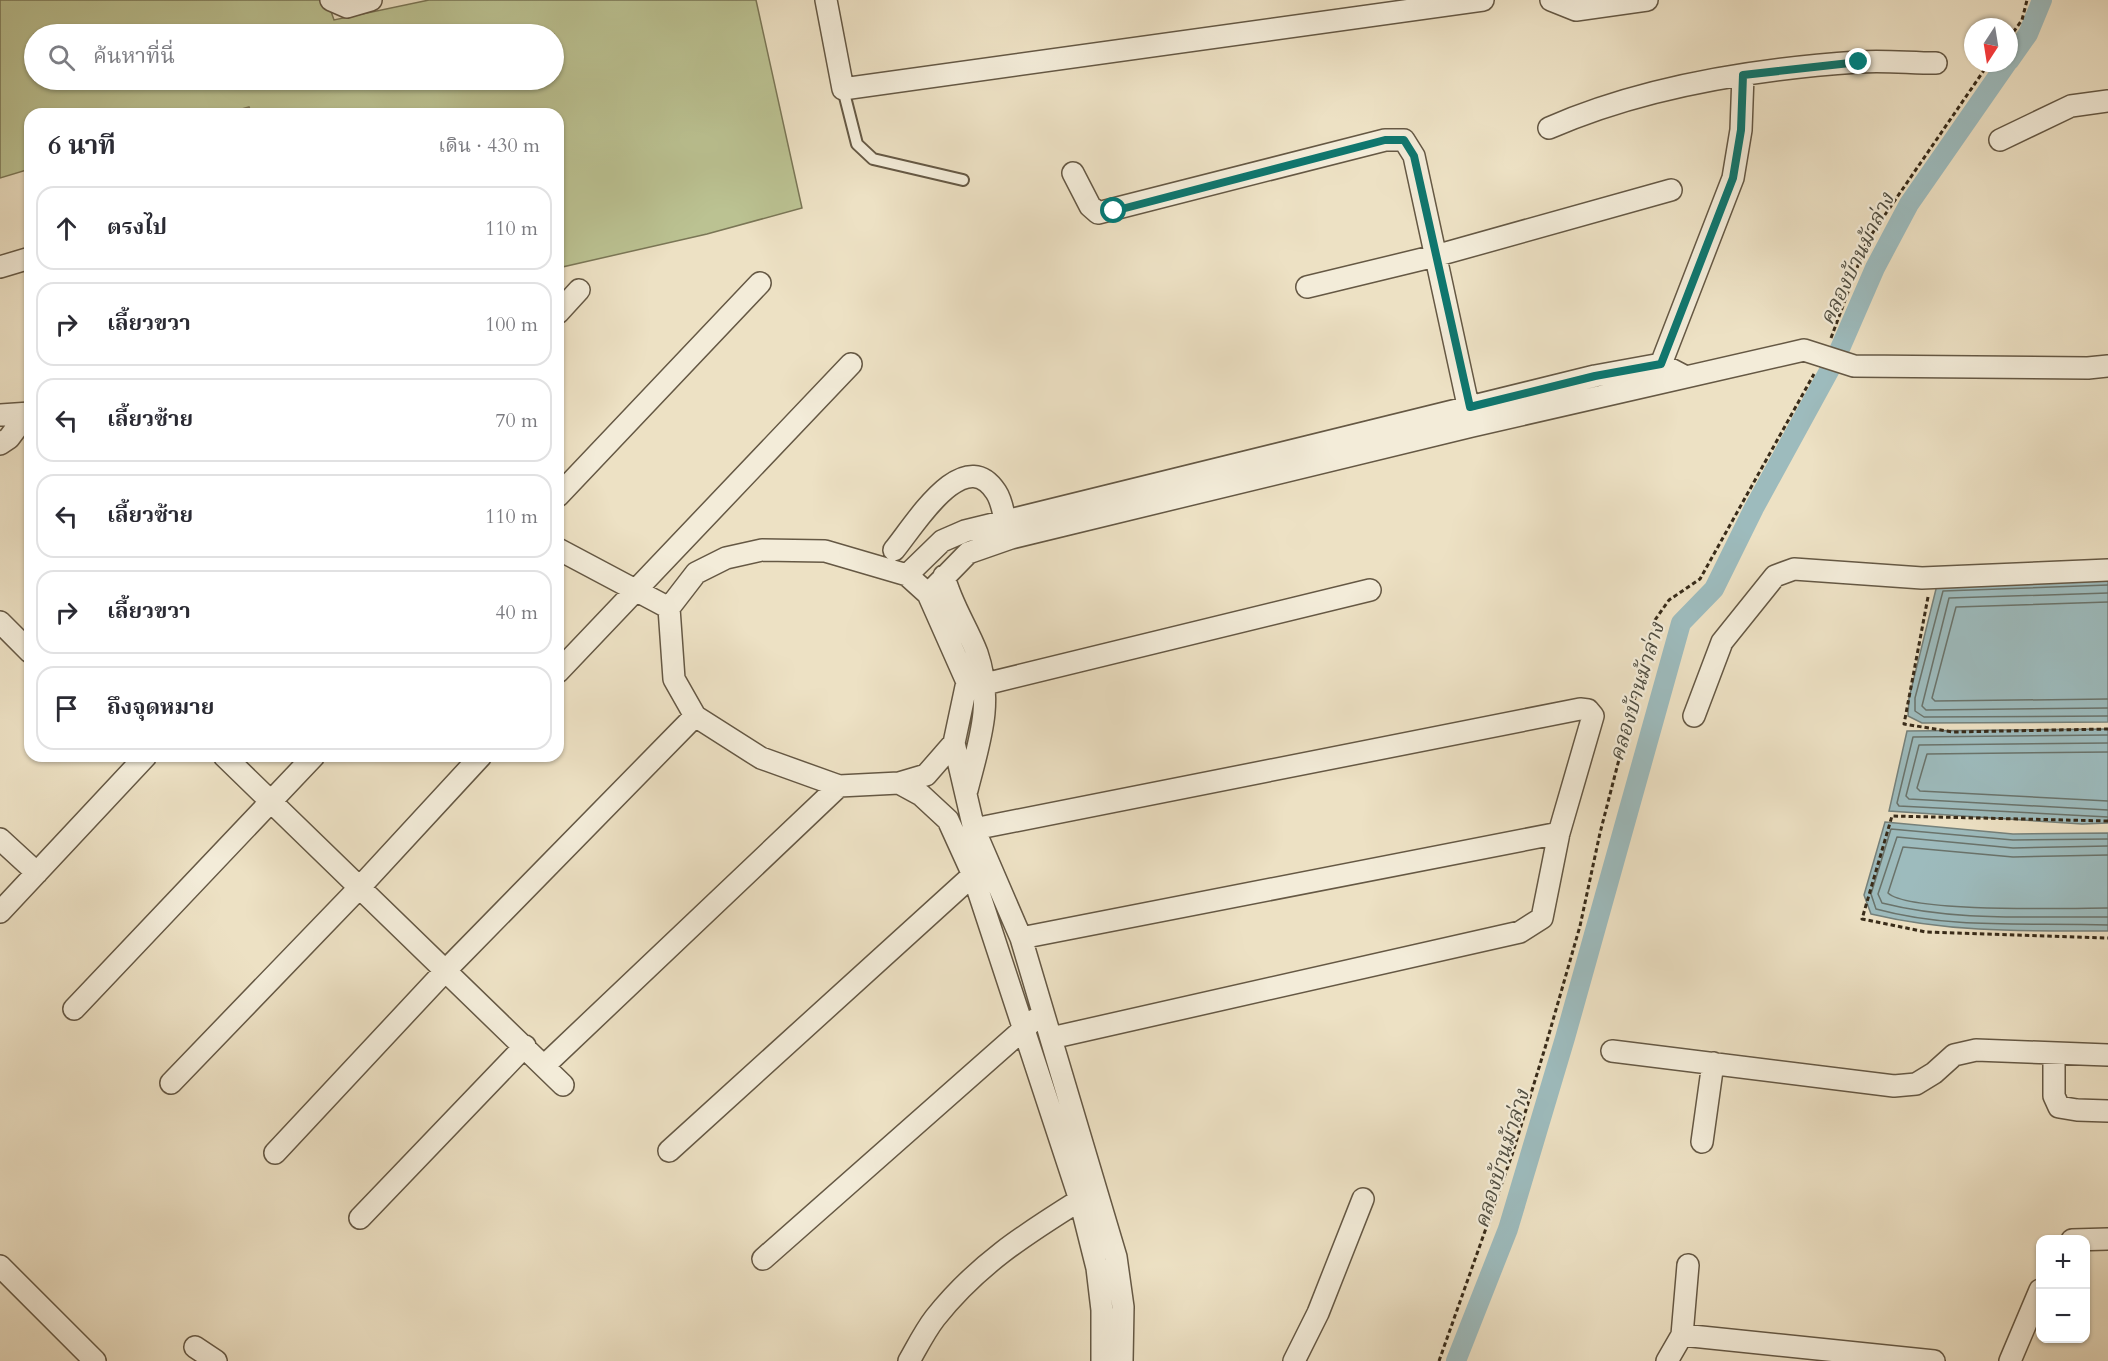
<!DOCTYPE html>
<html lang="th">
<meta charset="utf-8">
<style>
:root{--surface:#fff;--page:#f7f7f7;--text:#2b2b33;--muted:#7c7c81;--line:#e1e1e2}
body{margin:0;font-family:Cardo,"Noto Serif Thai",serif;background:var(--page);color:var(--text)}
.controls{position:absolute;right:18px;bottom:18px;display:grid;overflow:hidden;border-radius:12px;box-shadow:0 2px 4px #0004}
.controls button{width:54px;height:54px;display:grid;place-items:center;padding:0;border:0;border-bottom:2px solid var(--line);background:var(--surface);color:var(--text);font:30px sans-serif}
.compass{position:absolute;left:1964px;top:18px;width:54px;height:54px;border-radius:50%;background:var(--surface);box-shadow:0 2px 4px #0004;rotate:192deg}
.stop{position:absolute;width:18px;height:18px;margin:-14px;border:4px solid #0f766e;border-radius:50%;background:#fff}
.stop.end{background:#0f766e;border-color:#fff;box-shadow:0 2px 6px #0008}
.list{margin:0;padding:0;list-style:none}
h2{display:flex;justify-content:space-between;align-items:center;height:78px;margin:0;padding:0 24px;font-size:26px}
h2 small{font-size:20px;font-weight:400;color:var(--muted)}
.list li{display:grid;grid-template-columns:39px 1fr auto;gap:18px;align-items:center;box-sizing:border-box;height:84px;margin:0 12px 12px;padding:0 12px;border:2px solid var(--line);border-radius:18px}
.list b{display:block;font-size:22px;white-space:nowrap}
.list em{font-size:20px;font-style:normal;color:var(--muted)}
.icon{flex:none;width:33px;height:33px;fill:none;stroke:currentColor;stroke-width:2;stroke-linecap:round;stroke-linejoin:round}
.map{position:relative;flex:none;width:2108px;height:1361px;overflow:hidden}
.search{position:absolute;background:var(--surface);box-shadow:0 2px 4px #0004;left:24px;top:24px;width:540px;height:66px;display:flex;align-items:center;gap:15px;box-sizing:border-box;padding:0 21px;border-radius:33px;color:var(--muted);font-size:22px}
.panel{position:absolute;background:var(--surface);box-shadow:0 2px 4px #0004;left:24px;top:108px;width:540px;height:654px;border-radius:18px}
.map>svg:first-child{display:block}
</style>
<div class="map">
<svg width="2108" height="1361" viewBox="0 0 2108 1361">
<rect width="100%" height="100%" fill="#ede1c4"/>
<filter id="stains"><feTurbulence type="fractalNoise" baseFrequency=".00333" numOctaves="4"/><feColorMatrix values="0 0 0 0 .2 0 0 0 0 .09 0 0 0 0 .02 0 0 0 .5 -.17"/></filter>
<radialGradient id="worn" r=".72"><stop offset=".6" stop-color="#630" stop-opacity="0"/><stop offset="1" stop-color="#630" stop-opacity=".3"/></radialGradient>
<path fill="#bbc292" stroke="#7a7656" stroke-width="1.5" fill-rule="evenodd" d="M0 0H327L334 20 429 0H756L802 208 707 234 558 268V114H252L249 107 224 114H30V169L0 178ZM34 34H554V80H34Z"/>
<path fill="#9dbbbd" stroke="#75817b" stroke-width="1.5" d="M2108 579V722L1922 723 1908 716 1909 698 1937 585Z
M2108 729V823L2082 824 1889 811 1907 731Z
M1885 822 2013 834 2108 833V931C2026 931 1951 933 1871 914L1864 895Z"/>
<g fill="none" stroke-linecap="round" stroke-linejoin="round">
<path stroke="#6a736b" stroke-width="1.5" d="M2108 585 1943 591 1915 698V711L1924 717 2108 716
M2108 593 1949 598 1922 706 1926 710 2108 708
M2108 602 1956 607 1932 698 1935 701 2108 699
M2108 735 1913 737 1897 803 1899 806 2108 817
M2108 743 1919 745 1906 796 1909 799 2108 810
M2108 752 1927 754 1917 788 1920 791 2108 801
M2108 839 2013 840 1891 829 1871 894 1876 909C1953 930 2030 922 2108 925
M2108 846 2013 848 1897 837 1878 894 1882 903C1957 922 2032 916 2108 917
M2108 855 2013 857 1903 847 1888 893C1909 913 2072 908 2108 908"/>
<path stroke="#9dbbbd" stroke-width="20" d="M2009 61 2028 34 2042 0
M1456 1361 1508 1229 1565 1038 1681 623 1714 589 1754 508 1835 360 1875 268 1909 204 2007 63"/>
<g stroke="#655844" stroke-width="14">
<path id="service" d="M843 89 857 144 873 159 963 180"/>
</g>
<g stroke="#655844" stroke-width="24">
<path id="minor" d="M331 0 347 7 371 0
M826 0 843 89 1483 0
M1551 0 1576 10 1647 0
M1549 128C1645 86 1754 69 1858 62 1883 60 1910 63 1936 63
M2000 140 2071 106 2108 101
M1073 173 1090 206 1098 213 1385 140H1404L1414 156 1471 419
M0 267 30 258
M1307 287 1435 256 1671 190
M558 313 579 290
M1659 379 1661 364 1733 178 1741 130 1743 75
M0 415 30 413
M0 444 9 438 27 414
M558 496 760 283
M558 549 669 608
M762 550 825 551 907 575 928 594 967 682 954 743 926 775 899 783 839 786 761 758 695 716 674 679 669 608 696 573 726 558Z
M894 550C914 526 964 442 996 492 1004 504 1003 519 1009 532
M907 575 942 541 965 531 1595 376 1661 364 1684 376
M944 576C951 604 967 627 977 653 994 703 979 742 967 790
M928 594 968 553 1011 538 1472 426 1804 350 1854 366 2088 368 2108 366
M0 622 30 652
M558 672 851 364
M967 682 985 684 1370 590
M1694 716 1722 642 1775 576 1794 569 1922 578 2108 570
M954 743 974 829 1021 938 1116 1257 1123 1307 1122 1361
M224 756 563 1085
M899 783 921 795 948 820 973 875 1080 1200 1097 1268 1102 1310V1361
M974 829 1580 709 1588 710 1593 716 1559 833 1542 918 1520 932 1051 1038
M0 839 37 873
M0 912 146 756
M1021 938 1559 833
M74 1009 314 756
M1612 1051 1894 1086 1916 1084 1934 1073 1954 1055 1976 1050 2108 1055
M2054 1055V1096L2059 1107 2077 1110 2108 1111
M544 1066 839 786
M171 1083 360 887 481 756
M1702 1142 1713 1063
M669 1151 973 875
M275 1153 446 970 695 716
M360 1218 525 1046
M2072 1240 2108 1239
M763 1259 1034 1020
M0 1266 95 1361
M1682 1335 1934 1361
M195 1347 216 1361
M909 1361C917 1347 925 1331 935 1318 977 1265 1024 1235 1080 1200
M1294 1361 1318 1313 1363 1199
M1667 1361 1682 1335 1688 1265
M2010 1361 2040 1290"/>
</g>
<path stroke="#382b19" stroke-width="3" stroke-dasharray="4.5 3" stroke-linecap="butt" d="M2009 38 2022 20 2027 0
M1831 338 1867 241 1989 63
M1928 597 1904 724 1953 732 2108 729
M2108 821 1892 816 1862 919 1926 932 2108 938
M1439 1361 1513 1152 1545 1048 1580 926 1600 833 1655 620 1669 600 1700 579 1814 374"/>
<use href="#service" stroke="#f3ecd9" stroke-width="10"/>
<use href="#minor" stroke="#f3ecd9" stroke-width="21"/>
</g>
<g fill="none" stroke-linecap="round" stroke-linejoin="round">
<path stroke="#0f766e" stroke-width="8" d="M1114 211 1385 140H1404L1414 156 1470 407 1595 376 1661 364 1733 178 1741 130 1743 75 1859 62"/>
</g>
<g text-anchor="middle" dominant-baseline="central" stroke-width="4.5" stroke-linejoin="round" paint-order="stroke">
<g font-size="21" font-style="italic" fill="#514f42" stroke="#f3ecd9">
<text transform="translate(1857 259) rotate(-64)">คลองบ้านม้าล่าง</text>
<text transform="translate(1637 692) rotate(-73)">คลองบ้านม้าล่าง</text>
<text transform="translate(1502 1159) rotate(-73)">คลองบ้านม้าล่าง</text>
</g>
</g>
<rect width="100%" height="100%" filter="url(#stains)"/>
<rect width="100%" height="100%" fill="url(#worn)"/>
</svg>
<div class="controls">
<button>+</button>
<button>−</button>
</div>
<svg class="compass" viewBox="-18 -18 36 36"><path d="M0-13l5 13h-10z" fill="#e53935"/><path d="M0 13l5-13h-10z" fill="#7c7c81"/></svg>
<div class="stop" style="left:1114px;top:211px"></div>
<div class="stop end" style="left:1859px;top:62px"></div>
<div class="search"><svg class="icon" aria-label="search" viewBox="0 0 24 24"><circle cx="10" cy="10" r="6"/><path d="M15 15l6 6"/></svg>ค้นหาที่นี่</div>
<section class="panel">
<h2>6 นาที<small>เดิน · 430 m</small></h2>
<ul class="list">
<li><svg class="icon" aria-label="ahead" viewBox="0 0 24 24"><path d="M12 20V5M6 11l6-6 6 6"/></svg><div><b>ตรงไป</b></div><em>110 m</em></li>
<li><svg class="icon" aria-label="right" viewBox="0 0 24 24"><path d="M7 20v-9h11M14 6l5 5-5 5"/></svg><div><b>เลี้ยวขวา</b></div><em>100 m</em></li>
<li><svg class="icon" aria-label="left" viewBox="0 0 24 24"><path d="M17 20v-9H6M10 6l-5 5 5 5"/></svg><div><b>เลี้ยวซ้าย</b></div><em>70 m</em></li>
<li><svg class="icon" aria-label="left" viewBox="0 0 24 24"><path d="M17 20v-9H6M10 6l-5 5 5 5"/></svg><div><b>เลี้ยวซ้าย</b></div><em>110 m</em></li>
<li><svg class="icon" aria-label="right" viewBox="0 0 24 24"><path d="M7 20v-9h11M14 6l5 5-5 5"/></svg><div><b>เลี้ยวขวา</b></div><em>40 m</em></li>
<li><svg class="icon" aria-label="arrive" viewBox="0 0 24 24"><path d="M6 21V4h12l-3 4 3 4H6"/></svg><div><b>ถึงจุดหมาย</b></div></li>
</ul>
</section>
</div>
